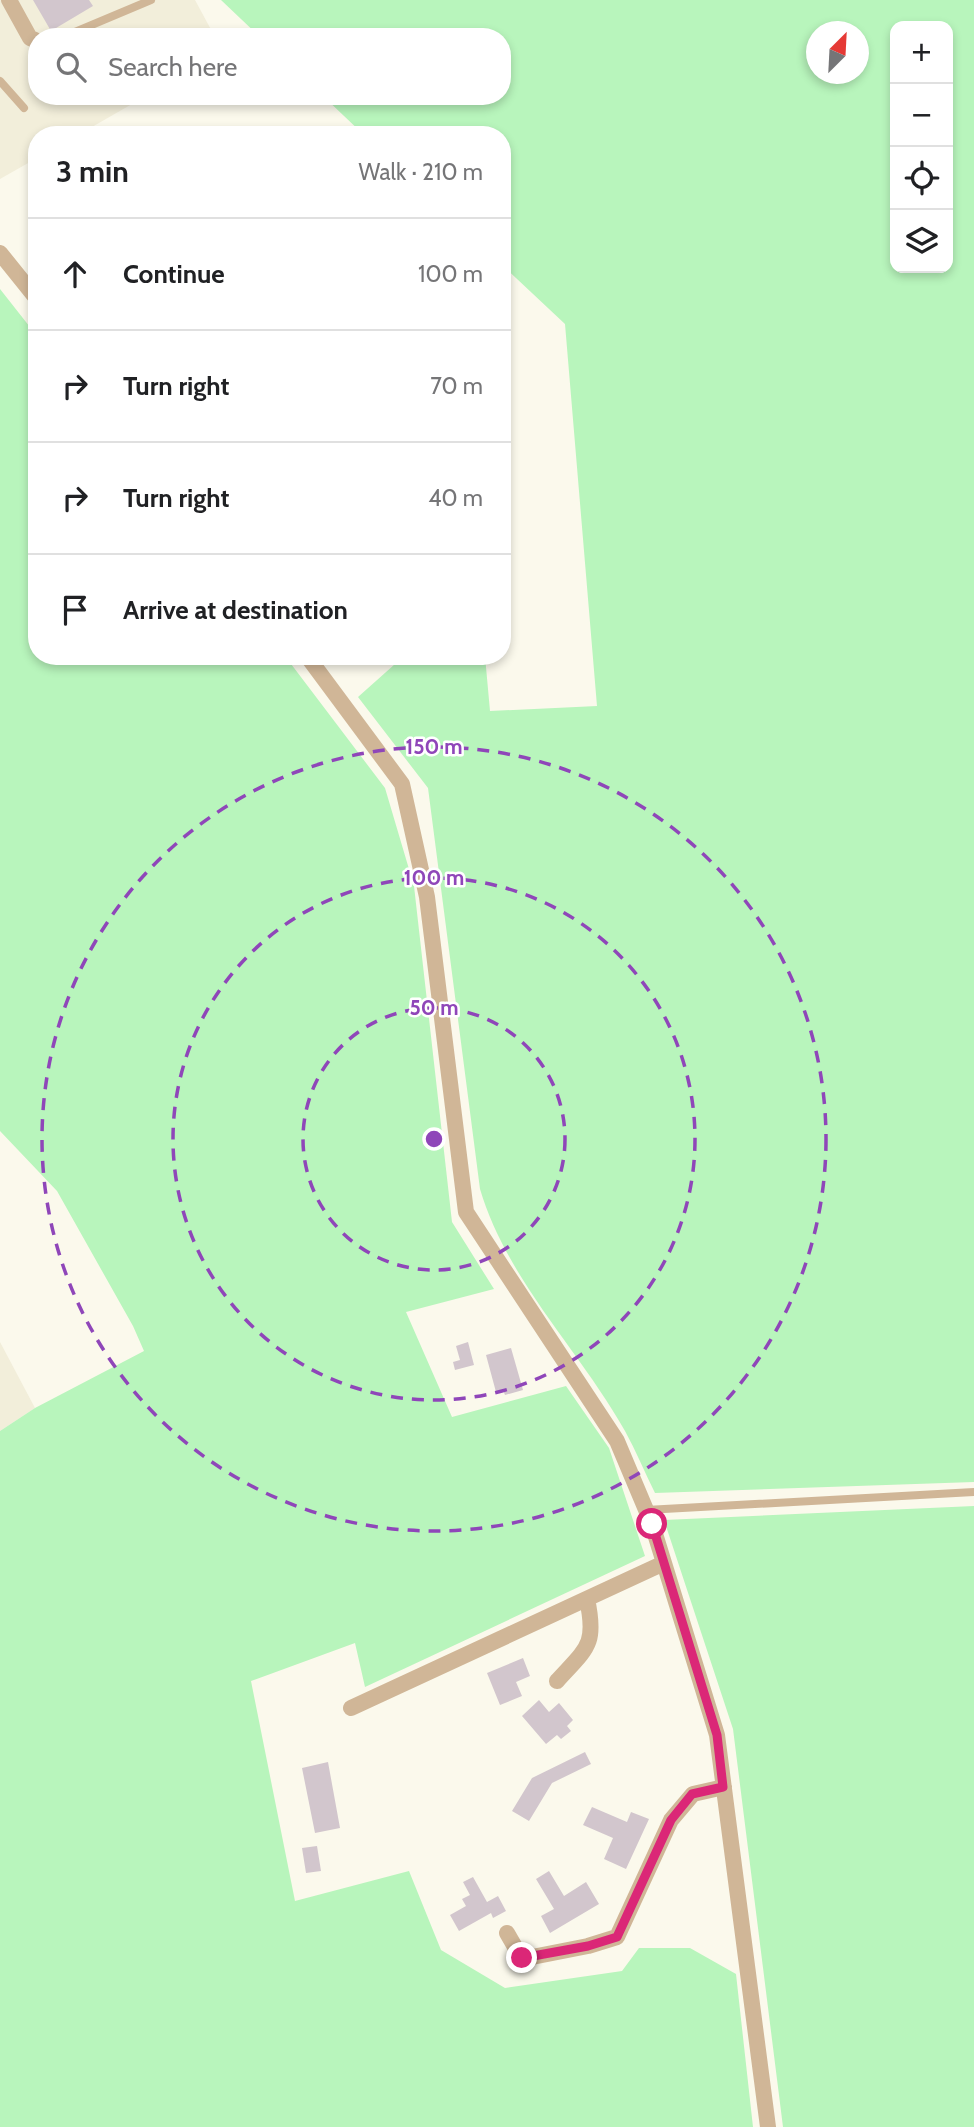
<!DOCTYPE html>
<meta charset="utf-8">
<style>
:root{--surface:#fff;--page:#f6f6f6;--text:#202124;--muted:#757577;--line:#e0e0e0}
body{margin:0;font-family:Cabin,sans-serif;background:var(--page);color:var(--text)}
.controls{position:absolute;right:21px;top:21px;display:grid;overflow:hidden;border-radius:14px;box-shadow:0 4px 10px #0003}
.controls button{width:63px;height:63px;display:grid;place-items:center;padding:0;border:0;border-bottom:2px solid var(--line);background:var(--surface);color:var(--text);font:35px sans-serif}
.compass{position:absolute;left:806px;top:21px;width:63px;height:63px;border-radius:50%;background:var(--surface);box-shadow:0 4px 10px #0003;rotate:24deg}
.stop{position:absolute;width:21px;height:21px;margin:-16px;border:5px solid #db2777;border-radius:50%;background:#fff}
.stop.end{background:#db2777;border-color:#fff;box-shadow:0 2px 7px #0008}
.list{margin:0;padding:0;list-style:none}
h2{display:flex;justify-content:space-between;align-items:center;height:91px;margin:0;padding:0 28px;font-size:30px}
h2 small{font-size:23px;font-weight:400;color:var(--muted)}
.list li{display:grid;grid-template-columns:46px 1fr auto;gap:21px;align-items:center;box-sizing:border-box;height:112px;padding:0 28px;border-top:2px solid var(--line)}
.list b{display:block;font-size:26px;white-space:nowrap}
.list em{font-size:23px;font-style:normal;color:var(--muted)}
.icon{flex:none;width:38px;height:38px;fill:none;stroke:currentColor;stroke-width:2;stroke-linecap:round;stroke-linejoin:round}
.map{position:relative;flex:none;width:974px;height:2127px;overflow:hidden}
.search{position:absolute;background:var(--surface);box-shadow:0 4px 10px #0003;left:28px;top:28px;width:483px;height:77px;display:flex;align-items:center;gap:18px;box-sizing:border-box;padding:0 24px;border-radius:28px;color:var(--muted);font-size:26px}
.panel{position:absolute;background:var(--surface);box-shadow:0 4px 10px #0003;left:28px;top:126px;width:483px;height:539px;border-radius:28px}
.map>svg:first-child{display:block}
</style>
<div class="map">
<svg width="974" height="2127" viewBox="0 0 974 2127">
<rect width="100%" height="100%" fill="#fbf9ec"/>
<path fill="#f2eeda" d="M0 0H195L215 37H37V96H146L78 135H37V158L0 179Z
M0 1342 35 1408 0 1431Z"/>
<path fill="#b8f5bc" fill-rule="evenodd" d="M221 0H974V1482L655 1493C645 1473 636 1451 625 1431 579 1349 508 1282 480 1189L428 788 358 697 404 656H485L490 711 597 706 565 324 502 265V135H364L323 96H502V37H260ZM948 26V268H895V26ZM816 32H858V74H816Z
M0 289 37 336V656H285L385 788 414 886 452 1222 494 1289 406 1312 452 1417 566 1386 609 1448 645 1556 365 1687 355 1643 251 1681 295 1901 409 1871 441 1950 505 1988 622 1971 639 1948H690L736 1974 753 2127H0V1431L35 1408 144 1351 133 1326 57 1191 0 1131Z
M974 1506V2127H783L733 1729 664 1520Z"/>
<path fill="#d2c6cd" d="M33 0H89L93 6 51 31Z
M468 1342 474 1365 455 1370 453 1362 460 1360 456 1346Z
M511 1348 523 1390 505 1395 503 1390 496 1392 486 1355Z
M523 1658 530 1676 516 1682 522 1696 500 1705 487 1673Z
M539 1700 549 1712 559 1703 573 1720 567 1726 571 1731 561 1739 557 1735 546 1744 522 1716Z
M585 1752 591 1764 552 1783 529 1821 512 1811 532 1778Z
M328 1762 340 1828 315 1833 302 1768Z
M592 1807 627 1822 631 1812 649 1819 626 1869 604 1859 613 1838 583 1825Z
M317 1846 321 1871 306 1873 302 1848Z
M549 1871 564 1896 586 1882 599 1904 550 1933 541 1916 554 1909 536 1879Z
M473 1877 487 1902 498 1896 506 1911 493 1918 491 1913 459 1931 450 1915 466 1906 462 1899 470 1895 463 1882Z"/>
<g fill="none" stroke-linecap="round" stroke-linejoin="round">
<path stroke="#d0b697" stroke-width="8" d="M63 37 151 0
M0 81 24 108
M646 1510 974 1492"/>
<path stroke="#d0b697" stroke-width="16" d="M9 0 30 38 35 40
M0 253 37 299
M307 656 402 784 427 897 466 1212 617 1441 652 1524 717 1735 768 2127
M557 1681C587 1648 597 1645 587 1599
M351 1708 664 1563
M507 1933 522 1959 588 1946 617 1937 671 1820 693 1794 724 1787"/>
</g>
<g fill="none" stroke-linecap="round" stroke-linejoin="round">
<path stroke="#db2777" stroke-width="9" d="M522 1958 588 1946 617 1937 671 1820 692 1794 723 1787 717 1735 652 1524"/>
</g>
<g fill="none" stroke="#8f46b9" stroke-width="3.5" stroke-dasharray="12 9">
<circle cx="434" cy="1139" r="131"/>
<circle cx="434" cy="1139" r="261"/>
<circle cx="434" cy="1139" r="392"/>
</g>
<circle cx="434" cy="1139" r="10" fill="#8f46b9" stroke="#fff" stroke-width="3.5"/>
<g font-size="21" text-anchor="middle" font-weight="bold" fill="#8f46b9" stroke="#fff" stroke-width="5" stroke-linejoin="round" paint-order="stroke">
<text x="434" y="754">150 m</text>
<text x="434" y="885">100 m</text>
<text x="434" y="1015">50 m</text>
</g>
</svg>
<div class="controls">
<button>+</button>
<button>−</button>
<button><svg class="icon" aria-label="locate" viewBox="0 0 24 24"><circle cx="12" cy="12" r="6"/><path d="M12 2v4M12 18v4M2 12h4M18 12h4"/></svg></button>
<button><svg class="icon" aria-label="layers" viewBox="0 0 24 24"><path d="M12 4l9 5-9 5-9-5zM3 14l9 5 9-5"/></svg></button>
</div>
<svg class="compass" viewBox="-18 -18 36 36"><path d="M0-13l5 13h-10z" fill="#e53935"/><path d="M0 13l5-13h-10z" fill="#757577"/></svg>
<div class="stop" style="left:652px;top:1524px"></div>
<div class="stop end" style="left:522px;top:1958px"></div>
<div class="search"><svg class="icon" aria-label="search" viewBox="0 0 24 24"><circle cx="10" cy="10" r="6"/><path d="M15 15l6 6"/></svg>Search here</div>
<section class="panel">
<h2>3 min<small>Walk · 210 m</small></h2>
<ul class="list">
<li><svg class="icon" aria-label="ahead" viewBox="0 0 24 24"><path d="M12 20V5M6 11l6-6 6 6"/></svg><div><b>Continue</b></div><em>100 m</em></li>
<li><svg class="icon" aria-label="right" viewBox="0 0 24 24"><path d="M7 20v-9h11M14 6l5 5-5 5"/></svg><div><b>Turn right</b></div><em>70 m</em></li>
<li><svg class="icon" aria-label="right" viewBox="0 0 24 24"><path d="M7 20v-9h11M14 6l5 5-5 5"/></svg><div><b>Turn right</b></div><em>40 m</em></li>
<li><svg class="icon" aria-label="arrive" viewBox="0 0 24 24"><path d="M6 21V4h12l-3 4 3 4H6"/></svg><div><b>Arrive at destination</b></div></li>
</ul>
</section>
</div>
